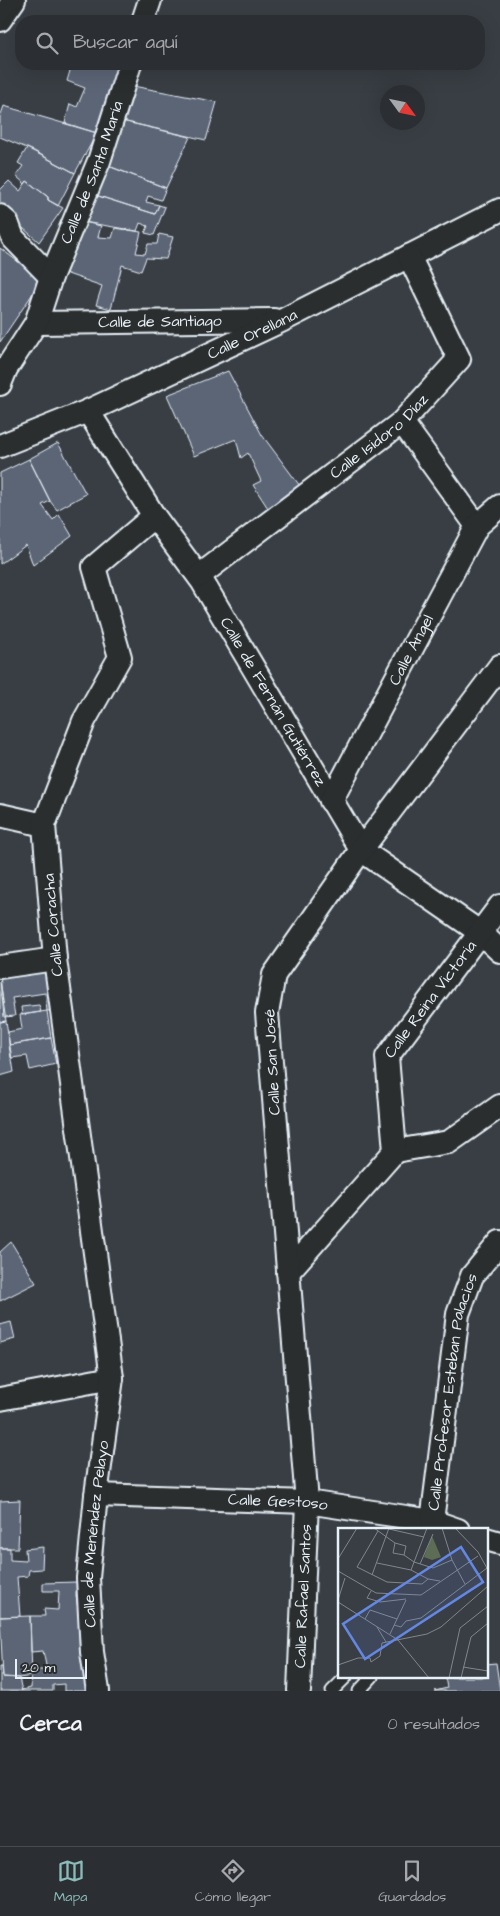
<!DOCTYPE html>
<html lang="es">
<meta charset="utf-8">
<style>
:root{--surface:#2b2e33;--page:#373a3f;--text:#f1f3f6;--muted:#a6a8ac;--line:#474a4e;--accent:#8bbbb9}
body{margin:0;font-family:"Architects Daughter",sans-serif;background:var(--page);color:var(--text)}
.compass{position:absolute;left:380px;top:85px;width:45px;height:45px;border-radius:50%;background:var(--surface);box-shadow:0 5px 20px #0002;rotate:123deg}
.scale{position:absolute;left:15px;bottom:12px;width:72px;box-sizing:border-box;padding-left:5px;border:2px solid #e8f1f8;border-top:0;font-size:14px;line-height:18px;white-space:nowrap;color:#e8f1f8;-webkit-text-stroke:4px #2a2d2e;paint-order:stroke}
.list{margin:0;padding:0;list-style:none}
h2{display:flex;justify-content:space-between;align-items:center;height:65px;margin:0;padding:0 20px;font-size:21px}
h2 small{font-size:16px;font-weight:400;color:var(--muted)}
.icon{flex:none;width:28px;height:28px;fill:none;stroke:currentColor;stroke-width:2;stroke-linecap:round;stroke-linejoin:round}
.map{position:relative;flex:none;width:500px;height:1691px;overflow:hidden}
.search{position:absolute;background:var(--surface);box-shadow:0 5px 20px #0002;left:15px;right:15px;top:15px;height:55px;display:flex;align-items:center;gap:12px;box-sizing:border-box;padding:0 18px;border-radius:20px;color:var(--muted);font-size:19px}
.sheet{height:155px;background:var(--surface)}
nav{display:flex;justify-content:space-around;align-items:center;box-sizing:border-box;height:70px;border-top:1px solid var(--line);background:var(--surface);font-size:14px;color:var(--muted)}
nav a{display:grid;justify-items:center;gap:2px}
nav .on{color:var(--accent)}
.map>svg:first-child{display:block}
</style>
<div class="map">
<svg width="500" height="1691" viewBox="0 0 500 1691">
<rect width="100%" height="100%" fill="#393e44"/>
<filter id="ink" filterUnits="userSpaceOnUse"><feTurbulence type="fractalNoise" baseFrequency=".02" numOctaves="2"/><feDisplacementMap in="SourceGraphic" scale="10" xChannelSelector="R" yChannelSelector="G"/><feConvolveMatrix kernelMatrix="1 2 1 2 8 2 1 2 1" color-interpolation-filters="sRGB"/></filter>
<g filter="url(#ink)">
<path fill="#5b6576" stroke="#e8f1f8" d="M72 64H122L97 133 65 123 70 104 77 107 85 88 67 81Z
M133 86 217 102 206 140 122 121Z
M4 106 97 133 75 173 34 151 0 137V117Z
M122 121 190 137 166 188 103 164Z
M27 148 75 173 58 206 48 200V197L27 181 25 184 16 176 23 166 18 163Z
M106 165 166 188 161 200 148 196 146 202 159 205 155 214 92 194Z
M9 181 20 191 27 181 48 197V200L63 208 39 242 0 208V190Z
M92 194 155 214 159 205 165 207 154 235 145 233 148 226 140 223 137 231 84 222Z
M84 222 101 226 98 237 112 238 115 228 141 232 136 253 145 254 148 244H157L159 234 173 237 166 259 146 258 141 271 122 265 111 309 96 305 102 286 62 272Z
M0 248 42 280 0 342Z
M228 371 262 435 303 490 273 516 253 485 261 481 248 453 241 458 236 439 194 456 167 395Z
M58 443 86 494 57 510 50 501 29 459Z
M29 459 50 501 42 505 53 520 59 514 72 536 33 565 26 545 0 564V473Z
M50 966 57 1010 47 1011 45 993 12 998 15 1016 4 1017 0 974Z
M0 981 6 1021 0 1022Z
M39 1005 41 1012 22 1015 21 1007Z
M47 1011 51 1038 9 1045 8 1032 22 1029 20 1015Z
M6 1021 14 1072 0 1076V1022Z
M51 1038 56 1064 30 1070 27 1056 11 1058 9 1045Z
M11 1242 36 1283 0 1301V1252Z
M11 1322 15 1339 0 1343V1325Z
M20 1500 18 1548H0V1501Z
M43 1547 42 1569 29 1570 28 1576 17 1577 20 1616 0 1617V1548H10V1560L26 1561 25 1549Z
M77 1582 76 1596 90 1691H64V1684L53 1685V1691H22L21 1690 31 1688 32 1670H47L43 1651 31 1652 30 1616H45L44 1609 58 1610 59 1591H43V1583Z
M30 1616 32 1676 19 1678 3 1677 0 1617Z
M496 1663 500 1691H435L447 1688 445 1677H486V1664Z
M0 1666H2L3 1677 19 1678 22 1691H0Z"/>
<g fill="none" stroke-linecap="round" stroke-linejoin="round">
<g stroke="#e8f1f8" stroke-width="15">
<path id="lane" d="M332 1691 346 1677
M359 1691 372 1677"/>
</g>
<g stroke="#e8f1f8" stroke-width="26">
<g id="street">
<path d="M0 20 14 0"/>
<path d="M143 21 150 0"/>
<path d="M0 216 7 222 13 238 51 277"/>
<path id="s1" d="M36 323 274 320"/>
<path id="s2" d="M0 384 6 369 36 323 51 277 99 161 130 64"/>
<path id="s3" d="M88 411 154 516 202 581 361 850 481 933 500 951"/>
<path d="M402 422 477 526"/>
<path id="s4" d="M0 446 88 411 283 320 500 210"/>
<path id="s5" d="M199 576 402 422 459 359 409 256"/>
<path id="s6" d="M331 801 477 526 500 506"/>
<path d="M0 815 44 825"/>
<path d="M0 967 55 959"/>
<path d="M395 1151 449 1142 500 1106"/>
<path id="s7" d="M288 1272 395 1151 387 1057 500 906"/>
<path d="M0 1399 112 1378"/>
<path id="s8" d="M96 1495 307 1502 432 1521 458 1530"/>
<path id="s9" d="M432 1521 458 1314 472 1276 500 1242"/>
<path d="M486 1539 500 1543"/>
<path id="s10" d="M98 1691 92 1652 88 1578 96 1495 112 1378 55 959 44 825 84 721 120 657 94 567 154 516"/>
<path id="s11" d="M299 1691 307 1502 267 1013 274 975 361 850 500 666"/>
</g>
</g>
<use href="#lane" stroke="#2a2d2e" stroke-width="11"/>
<use href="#street" stroke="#2a2d2e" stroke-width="22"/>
</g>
</g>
<g text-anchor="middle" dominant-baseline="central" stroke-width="4.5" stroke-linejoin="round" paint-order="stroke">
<g font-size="16" fill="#e8f1f8" stroke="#2a2d2e">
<text stroke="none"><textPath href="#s2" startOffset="232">Calle de Santa María</textPath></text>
<text stroke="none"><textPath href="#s1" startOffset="124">Calle de Santiago</textPath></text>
<text stroke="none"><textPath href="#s4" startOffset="276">Calle Orellana</textPath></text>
<text stroke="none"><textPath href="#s5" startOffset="228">Calle Isidoro Díaz</textPath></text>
<text stroke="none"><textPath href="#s6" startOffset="171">Calle Ángel</textPath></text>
<text stroke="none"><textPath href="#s3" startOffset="345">Calle de Fernán Gutiérrez</textPath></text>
<text transform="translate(53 925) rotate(-95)">Calle Coracha</text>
<text stroke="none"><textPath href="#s7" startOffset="328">Calle Reina Victoria</textPath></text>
<text transform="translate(272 1062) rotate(-93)">Calle San José</text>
<text stroke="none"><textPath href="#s9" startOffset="131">Calle Profesor Esteban Palacios</textPath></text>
<text stroke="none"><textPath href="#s8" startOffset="182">Calle Gestoso</textPath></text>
<text stroke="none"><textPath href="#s10" startOffset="158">Calle de Menéndez Pelayo</textPath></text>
<text stroke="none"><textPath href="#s11" startOffset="95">Calle Rafael Santos</textPath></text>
</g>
</g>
<g transform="translate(338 1528)">
<rect width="150" height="150" fill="#393e44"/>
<path d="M94 8 103 29 94 32 86 29Z" fill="#5d6c55"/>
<path fill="none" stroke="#7f868c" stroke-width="1" d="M36 0 57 15 68 18 66 27 55 25 57 15M104 0 114 32 127 56M117 0 140 24 150 42M51 1 86 9M40 3 19 39 49 54 84 56 90 51 102 53M66 27 76 34 95 40 114 32M0 31 19 0M39 35 73 42 90 51M82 36 95 6M73 42 89 0M0 43 38 65 83 67 140 28M34 47 51 0M33 63 29 70 42 74 68 71M0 72 7 50M0 74 60 112 91 150M27 91 32 82 59 91M56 97 63 99 68 93 83 90 149 40M39 99 48 114M52 106 68 72M0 137 20 130H32L33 134 42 128 44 115 89 106 103 99 150 58M125 139 150 143M111 150 122 100 150 78M123 150 133 109 150 95"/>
<path fill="#6487e3" fill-opacity="0.15" stroke="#6487e3" stroke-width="2.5" d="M123 19 145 54 27 131 5 96Z"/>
<rect width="150" height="150" fill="none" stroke="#e8f1f8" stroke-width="2.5"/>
</g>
</svg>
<svg class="compass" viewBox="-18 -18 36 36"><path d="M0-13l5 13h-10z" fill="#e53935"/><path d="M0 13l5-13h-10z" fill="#a6a8ac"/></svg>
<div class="scale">20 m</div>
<div class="search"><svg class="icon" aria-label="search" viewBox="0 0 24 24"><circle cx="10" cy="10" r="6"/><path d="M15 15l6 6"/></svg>Buscar aquí</div>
</div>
<section class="sheet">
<h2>Cerca<small>0 resultados</small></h2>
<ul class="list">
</ul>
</section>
<nav>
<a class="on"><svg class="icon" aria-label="map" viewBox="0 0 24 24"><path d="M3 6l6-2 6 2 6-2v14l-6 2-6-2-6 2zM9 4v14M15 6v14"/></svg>Mapa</a>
<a><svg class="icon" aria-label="directions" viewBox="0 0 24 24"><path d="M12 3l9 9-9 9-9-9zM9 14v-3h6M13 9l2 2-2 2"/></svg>Cómo llegar</a>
<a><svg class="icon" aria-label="saved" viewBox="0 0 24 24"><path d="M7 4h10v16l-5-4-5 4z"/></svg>Guardados</a>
</nav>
